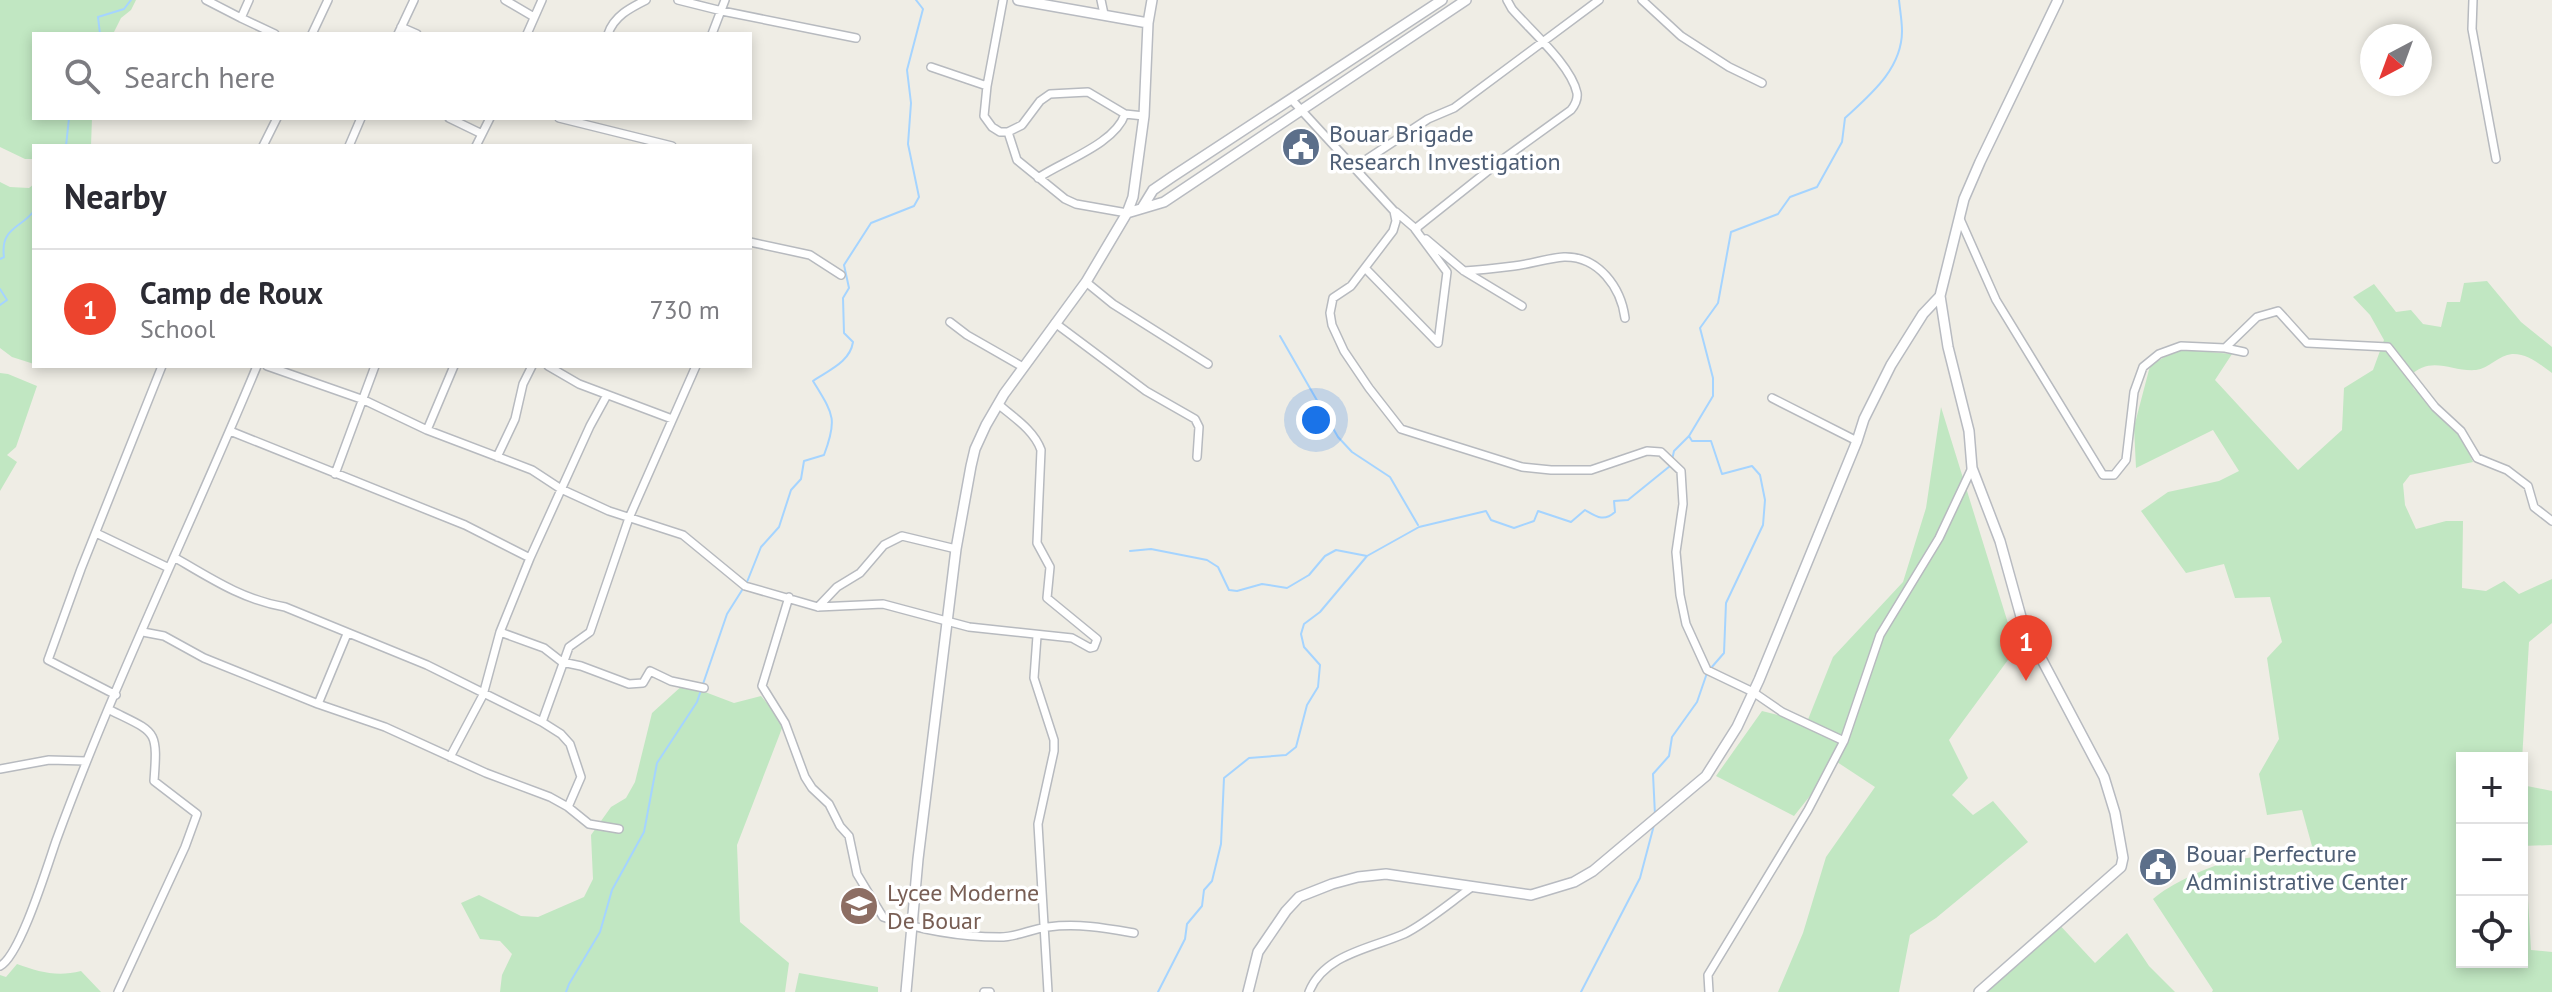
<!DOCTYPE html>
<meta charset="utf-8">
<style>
:root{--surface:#fff;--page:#f7f7f7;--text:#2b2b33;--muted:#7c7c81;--line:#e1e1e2;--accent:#ec442e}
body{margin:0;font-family:"PT Sans",sans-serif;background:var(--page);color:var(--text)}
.controls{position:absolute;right:24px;bottom:24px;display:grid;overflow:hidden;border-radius:0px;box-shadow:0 4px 12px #0003}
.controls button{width:72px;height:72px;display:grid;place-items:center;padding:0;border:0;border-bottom:2px solid var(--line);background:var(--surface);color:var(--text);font:40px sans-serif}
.compass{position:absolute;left:2360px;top:24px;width:72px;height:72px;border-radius:50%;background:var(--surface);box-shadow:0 4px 12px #0003;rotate:221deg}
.you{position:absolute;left:1316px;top:420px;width:28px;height:28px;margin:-20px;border:6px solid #fff;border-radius:50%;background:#1a73e8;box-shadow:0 0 0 12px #1a73e833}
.badge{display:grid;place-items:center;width:52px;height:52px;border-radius:50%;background:var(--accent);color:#fff;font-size:26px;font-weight:700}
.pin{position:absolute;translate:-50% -66px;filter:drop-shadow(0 2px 4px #0008)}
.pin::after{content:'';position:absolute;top:42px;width:28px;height:24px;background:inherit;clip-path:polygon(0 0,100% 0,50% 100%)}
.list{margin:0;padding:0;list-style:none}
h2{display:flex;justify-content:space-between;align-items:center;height:104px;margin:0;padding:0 32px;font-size:34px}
h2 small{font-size:26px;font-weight:400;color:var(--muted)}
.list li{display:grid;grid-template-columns:52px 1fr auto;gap:24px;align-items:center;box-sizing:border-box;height:120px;padding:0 32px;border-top:2px solid var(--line)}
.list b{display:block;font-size:30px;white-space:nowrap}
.list p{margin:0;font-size:26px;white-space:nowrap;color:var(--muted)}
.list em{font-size:26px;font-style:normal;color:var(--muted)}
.icon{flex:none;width:44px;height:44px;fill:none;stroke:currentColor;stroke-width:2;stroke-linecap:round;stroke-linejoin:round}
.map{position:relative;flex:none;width:2552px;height:992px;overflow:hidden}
.search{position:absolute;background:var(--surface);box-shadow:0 4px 12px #0003;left:32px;top:32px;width:720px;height:88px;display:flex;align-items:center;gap:20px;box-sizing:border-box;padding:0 28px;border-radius:0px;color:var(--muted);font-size:30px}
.panel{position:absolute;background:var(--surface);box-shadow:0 4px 12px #0003;left:32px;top:144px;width:720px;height:224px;border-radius:0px}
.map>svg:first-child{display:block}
</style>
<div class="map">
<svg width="2552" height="992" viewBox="0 0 2552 992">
<rect width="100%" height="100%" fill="#efede5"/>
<path fill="#c1e7c2" d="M0 0H136L131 10 121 18 113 34H34V118H92L91 146H34V159H25L0 147Z
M0 182 10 187 29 188 34 184V364L12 357 0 348Z
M2487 281 2521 322 2552 347V373C2541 365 2527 353 2512 354 2499 355 2488 369 2476 370 2451 372 2431 354 2409 377L2414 389 2454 421 2473 462 2410 475 2403 484 2405 505 2416 529 2446 521H2463L2462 588 2486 591 2504 581 2519 594 2552 579V623L2529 642 2522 760V758H2462V962H2522V898L2528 899 2531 950 2552 952V992H2212L2213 990 2153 899C2170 884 2209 866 2231 861 2258 855 2286 855 2312 846L2302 810 2267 815 2259 774 2279 739 2267 658 2282 642 2270 597 2235 598 2224 564 2186 573 2141 511 2168 492 2219 481 2239 471 2213 430 2136 468 2134 427 2150 366 2177 349 2232 354 2215 380 2298 470 2342 430 2344 388 2373 370 2384 340 2370 315 2353 297 2374 284 2396 312 2411 310 2423 324 2441 327 2447 302H2460L2464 283Z
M0 373 8 374 37 386 16 447 7 455 17 462 0 491Z
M1941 407 2016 649 1949 740 1968 778 1952 795 1973 815 1993 801 2028 842 1936 918 1910 935 1899 992H1778L1803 933 1826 857 1875 787 1837 762 1794 816 1716 776 1762 711 1807 722 1833 657 1903 582 1926 508Z
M684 684 734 703 761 696 784 723 737 845 740 922 789 963 785 992H500L502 975 512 954 500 941 480 939 461 903 479 895 521 916 538 917 584 897 593 879 591 835 611 807 626 798 635 782 652 713Z
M2522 785 2552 791V845L2522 846Z
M2056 921 2095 963 2127 933 2149 966 2175 992H1973Z
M17 964C39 972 57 977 81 971L101 992H0V975L6 977Z
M799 973 878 987V992H795Z"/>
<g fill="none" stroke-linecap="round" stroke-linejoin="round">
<path stroke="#a5d4ff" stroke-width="2" d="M100 34 98 17 124 9 131 0
M66 146 69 118
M0 259 4 257C0 228 21 228 34 211
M0 289 7 300 0 305
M1280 336 1338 437 1352 452 1390 477 1418 525
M1689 436 1692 441H1711L1722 474 1752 466 1760 475 1765 500 1763 525 1726 603 1724 653 1711 668
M1672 460 1674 451 1689 436 1713 396V378L1700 328 1718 303 1731 232 1778 214 1790 197 1817 187 1842 142 1845 118C1870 95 1902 69 1902 31 1902 21 1900 10 1899 0
M1130 551 1151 549 1207 560 1218 567 1229 590 1237 591 1262 584 1287 588 1309 575 1325 556 1336 550 1367 556
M747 582 761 547 779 527 791 490 801 479 804 461 824 455C838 418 833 414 813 381 829 370 850 362 853 342L844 333 843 298 849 288 844 265 871 223 914 206 919 197 908 144 911 103 907 70 923 9 916 0
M703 684 727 614 744 587
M1655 815 1653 774 1669 756 1672 737 1697 702 1707 673
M566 992 569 984 600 932 612 890 644 832 657 763 697 702 701 690
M1158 992 1185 939 1187 924 1202 906 1204 890 1212 881 1221 844 1224 778 1249 758 1286 755 1296 747 1307 705 1318 687 1320 665 1304 647 1301 634 1304 624 1320 612 1367 556 1419 527 1486 511 1491 520 1514 528 1534 521 1538 511 1571 522 1585 510C1597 517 1604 522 1615 512L1614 501 1628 500 1670 466
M1581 992 1640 878 1654 825"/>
<g stroke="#b7babf" stroke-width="10">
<path id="street" d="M206 0 241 18
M249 0 241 18 275 34
M505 0 534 17
M678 0 722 11 856 38
M1003 0 987 86 984 116 992 127 1000 132H1008L1022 125 1040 101 1050 94 1088 92 1125 114 1144 116
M1101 0 1104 14
M1642 0 1681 36 1729 67 1762 83
M2473 0 2472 29 2496 159
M401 27 417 34
M312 34 328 0
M398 34 414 0
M527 34 542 0
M608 34C614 16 630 8 646 0
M712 34 725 0
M931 67 987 86
M1292 100 1394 211 1396 221 1393 231 1351 286 1333 298 1330 313 1332 325 1344 351 1369 388 1401 429 1522 467 1551 470H1591L1647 451 1661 452 1681 471 1683 504 1676 552 1680 595 1686 624 1707 670 1753 692 1782 712 1844 741
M449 118 482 134
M559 118 672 146
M1008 132 1017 160 1065 199 1076 204 1127 213
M263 146 277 118
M349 146 361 118
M476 146 490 118
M1355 167 1428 119 1454 108 1599 0
M1038 178C1063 161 1115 144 1125 114
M1396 212 1417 230
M1960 219 1996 300 2103 475H2114L2126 460 2134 392 2143 367 2159 354 2181 346 2225 348 2257 317 2278 311 2307 343 2388 347 2435 407 2461 431 2477 458 2507 470 2528 486 2534 507 2552 521
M1426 239 1464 271 1522 306
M750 242 810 255 841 275
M1365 268 1438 343
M1464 271C1481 270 1498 268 1514 266 1531 264 1548 258 1564 257 1599 256 1621 288 1625 318
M1086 282 1113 304 1208 364
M950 322 967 335 1023 367
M1055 323 1146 391 1195 419 1199 427 1197 457
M1438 343 1447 272 1415 229 1499 162 1571 110C1575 105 1578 100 1577 93 1571 65 1531 31 1512 9L1507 0
M2225 348 2244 352
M267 366 364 400 427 430 532 470 561 489 609 511 683 535 745 586 818 607 883 604 969 627 1072 638 1090 648 1094 647 1097 639 1047 598 1050 567 1037 543 1041 450C1034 430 1013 417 998 404
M548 366 579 384 672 419
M1772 398 1857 441
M427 430 454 366
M230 431 465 525 530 558
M497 457 515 419 523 384 532 366
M335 474 375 366
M96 533 169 568
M174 557C210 578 243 600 285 607L427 665 542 722 561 734 570 744 581 777 568 807
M789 597 762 686 785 723 805 777 812 788 829 804 840 826 849 836 857 874 883 917C920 930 960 937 1000 937 1017 937 1031 929 1048 927 1078 923 1105 928 1134 933
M818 607 837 587 860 573 884 545 902 536 956 549
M143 632 164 636 204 658 318 704 385 727 486 773 550 797 568 807 589 824 619 829
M500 632 544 648 562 662 581 666 629 684 643 683 650 671 671 681 704 688
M1037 636 1034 678 1054 740V751L1038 824 1048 992
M116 695 48 660 81 569 162 366
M318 704 347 634
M110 710C156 733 158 728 154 781L197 814 185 847 118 992
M542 722 569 647 590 632 629 518 696 366
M450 757 483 695 500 632 530 558 590 426 607 395
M0 769 49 760 86 761
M0 966C20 956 47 867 56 841 115 680 191 525 257 366
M984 992H990
M1309 992C1324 954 1372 948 1404 934 1425 924 1452 901 1472 887
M1709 992 1708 975 1808 810 1844 741 1880 635 1939 538 1972 468"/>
</g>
<g stroke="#b8bbc1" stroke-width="12">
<path id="secondary" d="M1018 0 1148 23
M1142 208 1153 190 1172 177 1442 0
M1127 213 1164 202 1466 0
M1940 296 1948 347 1969 431 1972 468 2000 541 2023 624 2104 777 2115 813 2123 858 2121 867 1979 992
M906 992 918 859 956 549 971 466 975 449 986 425 1004 394 1086 282 1127 213 1133 197 1144 116 1148 23 1152 0
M1248 992 1258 952 1286 911 1299 897 1332 884 1358 877 1386 874 1531 895 1574 882 1593 871 1706 776 1737 727 1759 680 1857 441 1864 419 1891 365 1923 314 1940 296 1964 199 1980 162 2058 0"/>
</g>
<use href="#street" stroke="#fff" stroke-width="7"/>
<use href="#secondary" stroke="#fff" stroke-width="9"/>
</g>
<defs>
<g id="civic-disc" transform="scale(2)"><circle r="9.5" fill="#5c6f8a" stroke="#fff"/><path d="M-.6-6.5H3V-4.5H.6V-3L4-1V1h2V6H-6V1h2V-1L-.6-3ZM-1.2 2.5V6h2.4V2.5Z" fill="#fff"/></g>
<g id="school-disc" transform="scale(2)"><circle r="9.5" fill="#8d6e63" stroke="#fff"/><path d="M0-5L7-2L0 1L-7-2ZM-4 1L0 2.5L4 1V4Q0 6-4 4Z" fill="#fff"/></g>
</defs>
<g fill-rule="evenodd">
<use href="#civic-disc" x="1301" y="147"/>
<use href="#civic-disc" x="2158" y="867"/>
<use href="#school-disc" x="859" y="906"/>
</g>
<g text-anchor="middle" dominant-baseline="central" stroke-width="7" stroke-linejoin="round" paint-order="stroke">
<g font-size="24" fill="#4e5e75" stroke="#fff" text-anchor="start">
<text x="1329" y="133">Bouar Brigade<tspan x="1329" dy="28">Research Investigation</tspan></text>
<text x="2186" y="853">Bouar Perfecture<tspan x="2186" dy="28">Administrative Center</tspan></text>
</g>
<g font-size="24" fill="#785e54" stroke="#fff" text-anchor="start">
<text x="887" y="892">Lycee Moderne<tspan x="887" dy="28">De Bouar</tspan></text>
</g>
</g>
</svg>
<div class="controls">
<button>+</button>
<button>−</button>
<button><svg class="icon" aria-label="locate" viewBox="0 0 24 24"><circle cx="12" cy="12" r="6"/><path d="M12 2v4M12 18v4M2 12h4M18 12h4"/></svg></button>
</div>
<svg class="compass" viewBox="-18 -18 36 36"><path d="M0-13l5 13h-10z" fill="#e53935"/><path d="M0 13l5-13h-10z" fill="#7c7c81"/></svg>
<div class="you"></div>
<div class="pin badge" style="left:2026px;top:681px">1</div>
<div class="search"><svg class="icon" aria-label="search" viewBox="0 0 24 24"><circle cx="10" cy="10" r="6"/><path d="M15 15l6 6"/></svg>Search here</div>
<section class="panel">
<h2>Nearby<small></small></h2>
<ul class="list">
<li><span class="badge">1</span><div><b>Camp de Roux</b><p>School</p></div><em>730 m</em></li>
</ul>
</section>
</div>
